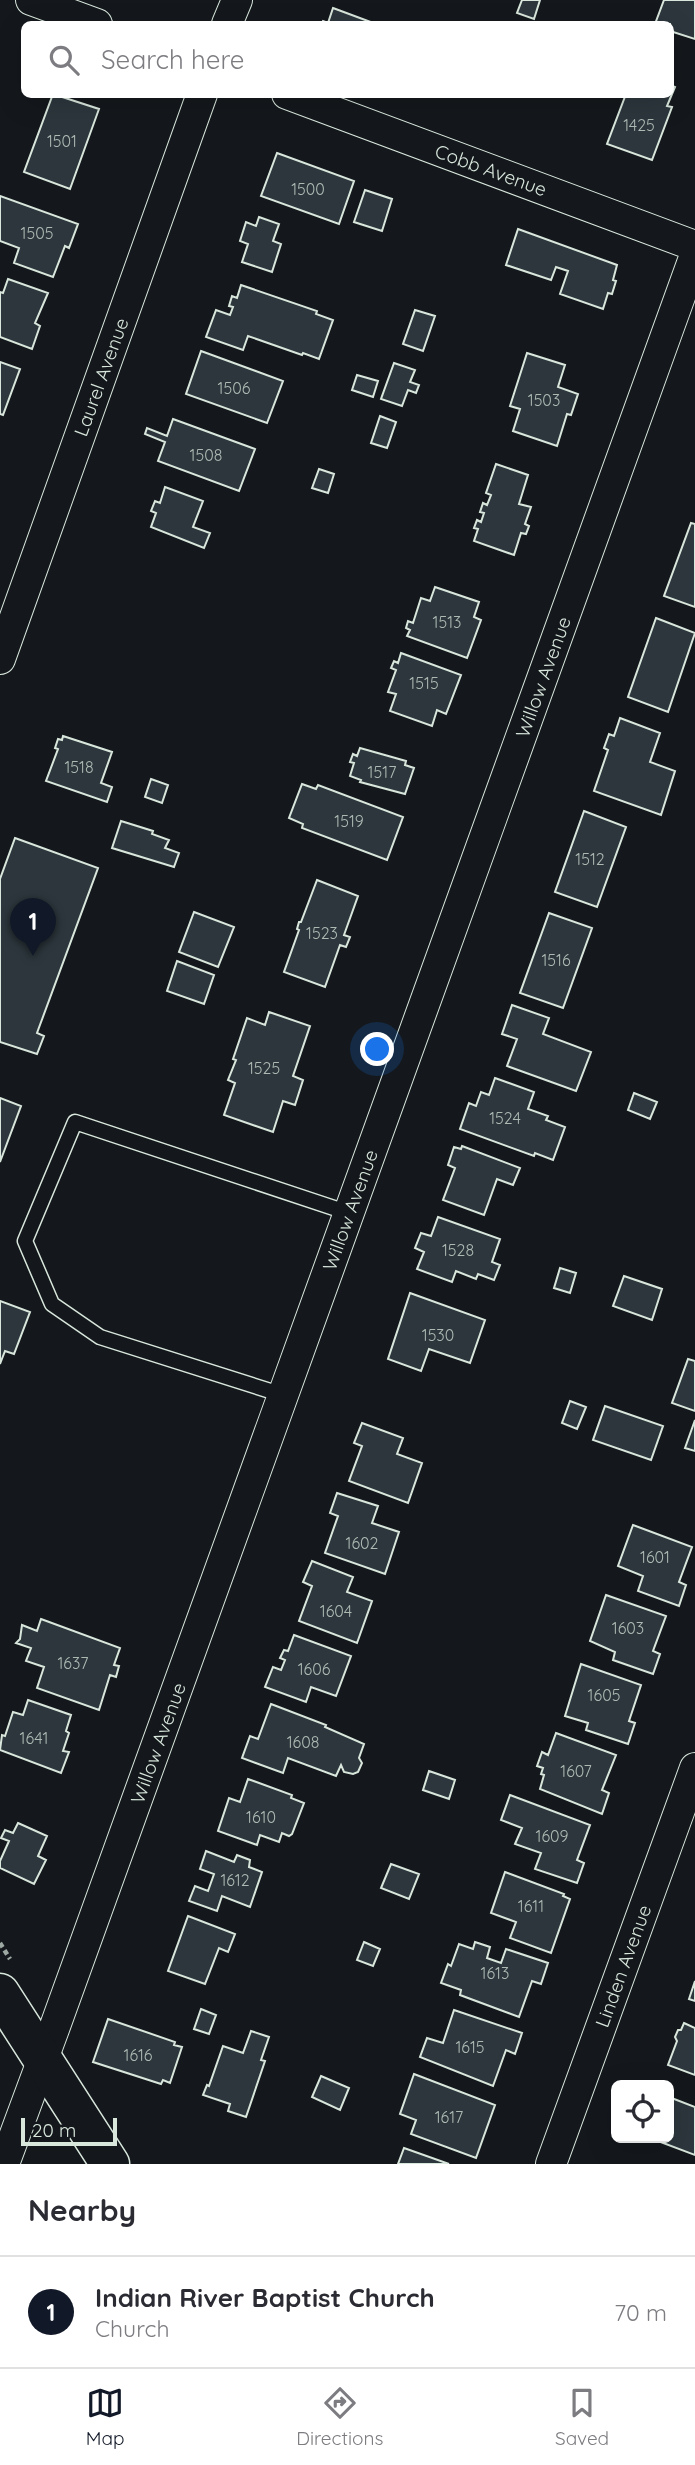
<!DOCTYPE html>
<style>
:root{--surface:#fff;--page:#f7f7f7;--text:#2b2b33;--muted:#7c7c81;--line:#e1e1e2;--accent:#111827}
body{margin:0;font-family:Quicksand,sans-serif;background:var(--page);color:var(--text)}
.controls{position:absolute;right:21px;bottom:21px;display:grid;overflow:hidden;border-radius:10px;box-shadow:0 7px 28px #0002}
.controls button{width:63px;height:63px;display:grid;place-items:center;padding:0;border:0;border-bottom:2px solid var(--line);background:var(--surface);color:var(--text);font:35px sans-serif}
.scale{position:absolute;left:21px;bottom:18px;width:96px;box-sizing:border-box;padding-left:7px;border:4px solid #d8e6dc;border-top:0;font-size:19px;line-height:24px;white-space:nowrap;color:#d8e6dc;-webkit-text-stroke:5px #14181c;paint-order:stroke}
.you{position:absolute;left:378px;top:1050px;width:24px;height:24px;margin:-18px;border:5px solid #fff;border-radius:50%;background:#1a73e8;box-shadow:0 0 0 10px #1a73e833}
.badge{display:grid;place-items:center;width:46px;height:46px;border-radius:50%;background:var(--accent);color:#fff;font-size:23px;font-weight:700}
.pin{position:absolute;translate:-50% -58px;filter:drop-shadow(0 2px 4px #0008)}
.pin::after{content:'';position:absolute;top:37px;width:24px;height:21px;background:inherit;clip-path:polygon(0 0,100% 0,50% 100%)}
.list{margin:0;padding:0;list-style:none}
h2{display:flex;justify-content:space-between;align-items:center;height:91px;margin:0;padding:0 28px;font-size:30px}
h2 small{font-size:23px;font-weight:400;color:var(--muted)}
.list li{display:grid;grid-template-columns:46px 1fr auto;gap:21px;align-items:center;box-sizing:border-box;height:112px;padding:0 28px;border-top:2px solid var(--line)}
.list b{display:block;font-size:26px;white-space:nowrap}
.list p{margin:0;font-size:23px;white-space:nowrap;color:var(--muted)}
.list em{font-size:23px;font-style:normal;color:var(--muted)}
.icon{flex:none;width:38px;height:38px;fill:none;stroke:currentColor;stroke-width:2;stroke-linecap:round;stroke-linejoin:round}
.map{position:relative;flex:none;width:695px;height:2164px;overflow:hidden}
.search{position:absolute;background:var(--surface);box-shadow:0 7px 28px #0002;left:21px;right:21px;top:21px;height:77px;display:flex;align-items:center;gap:18px;box-sizing:border-box;padding:0 24px;border-radius:10px;color:var(--muted);font-size:26px}
.sheet{height:203px;background:var(--surface)}
nav{display:flex;justify-content:space-around;align-items:center;box-sizing:border-box;height:98px;border-top:2px solid var(--line);background:var(--surface);font-size:19px;color:var(--muted)}
nav a{display:grid;justify-items:center;gap:4px}
nav .on{color:var(--accent)}
.map>svg:first-child{display:block}
</style>
<div class="map">
<svg width="695" height="2164" viewBox="0 0 695 2164">
<rect width="100%" height="100%" fill="#14181c"/>
<path fill="#2c363c" stroke="#d8e6dc" stroke-width="2" d="M522 0H540L534 19 517 13Z
M664 0H695V39L670 31V24H655Z
M333 8 376 24H321L323 21 328 23Z
M670 85 675 87 667 106 672 107 652 160 607 144 626 94H670Z
M53 94 99 109 70 189 24 172Z
M277 153 354 181 339 224 261 196Z
M365 190 392 199 382 231 354 222Z
M0 196 78 224 69 248 65 246 53 277 14 263 19 248 0 241Z
M259 217 279 224 273 241 281 244 272 272 242 262 248 244 240 241 246 222 256 226Z
M518 229 617 265 613 280 616 281 612 294 608 293 603 309 560 294 568 271 556 267 551 280 506 265Z
M8 279 48 293 35 323 40 326 32 349 0 337V292L3 293Z
M241 285 317 311 316 314 333 320 319 359 303 353 302 355 248 336 243 350 206 337 216 310 230 315 233 307 229 306 232 296 237 298Z
M415 310 435 316 423 351 403 344Z
M201 351 283 381 267 423 186 394Z
M527 353 565 365 558 387 578 394 571 415 567 414 557 446 513 431 520 409 510 406Z
M0 362 20 369 3 415 0 414Z
M394 363 415 370 410 382 419 385 416 393 408 390 402 406 381 399Z
M357 375 378 381 373 397 352 390Z
M380 416 396 422 387 448 371 443Z
M173 419 255 449 239 491 158 461 165 442 145 434 147 428 167 436Z
M496 464 528 475 519 504 531 507 525 524 529 526 526 534 521 533 514 555 474 541 478 529 474 528 477 520 481 522 484 513 480 512 483 503 487 505 491 495 486 493Z
M319 469 334 474 328 493 312 488Z
M165 487 203 501 193 527 210 533 204 548 151 527 156 513 151 511 155 501 160 503Z
M691 523 695 524V607L664 596Z
M435 587 479 602 474 617 481 620 467 658 407 636 410 630 406 628 408 621 413 623 421 598 430 601Z
M656 618 695 633 668 712 628 697Z
M401 653 461 675 446 714 437 710 432 726 390 711 396 694 388 692 396 670 391 668 394 661 398 663Z
M620 718 660 733 650 762 675 771 661 815 594 791 608 750 604 748 609 734 614 736Z
M63 736 112 752 101 783 112 787 107 802 46 781 58 749 55 748 58 739 62 740Z
M360 748 406 761 405 765 414 768 405 794 360 782 361 780 350 776 354 763 350 762 353 754 357 756Z
M151 779 168 785 162 803 145 797Z
M302 784 316 789 318 785 403 817 387 860 302 828 303 824 289 818Z
M584 811 626 827 597 907 555 892Z
M121 821 153 831 152 834 169 840 165 848 179 853 174 867 112 848Z
M15 838 98 868 37 1033 44 1036 37 1054 0 1042V879Z
M317 880 358 896 344 935 350 937 346 947 340 945 325 987 284 972 299 930 297 929 299 922H301Z
M194 912 234 927 218 967 179 952Z
M549 913 592 928 563 1008 520 993Z
M177 961 214 975 204 1004 167 991Z
M512 1005 549 1018 543 1034 591 1052 576 1091 507 1066 517 1039 502 1034Z
M269 1012 310 1026 293 1076 303 1080 295 1105 283 1101 273 1132 224 1115 235 1083 228 1080 236 1060 233 1059 247 1018 265 1025Z
M495 1078 534 1092 528 1109 548 1116 546 1120 565 1127 553 1160 535 1153 534 1156 460 1129 469 1103 476 1106 481 1092 489 1095Z
M634 1093 657 1102 650 1119 628 1110Z
M0 1098 21 1106 0 1162Z
M462 1146 520 1168 513 1185 497 1179 484 1215 443 1200 455 1168 448 1165 454 1147 461 1149Z
M438 1217 500 1239 492 1262 500 1265 494 1280 478 1274 476 1279 456 1271 452 1282 417 1269 424 1252 415 1248 421 1233 431 1236Z
M560 1268 576 1273 570 1293 554 1288Z
M624 1276 662 1289 652 1320 613 1306Z
M410 1293 485 1320 470 1363 429 1349 421 1371 388 1359Z
M0 1301 30 1312 14 1354 5 1351 0 1364Z
M688 1359 695 1361V1411L672 1403Z
M570 1401 586 1407 577 1429 562 1423Z
M605 1406 663 1426 651 1460 593 1440Z
M695 1420V1451L685 1448Z
M362 1423 403 1438 397 1454 422 1463 408 1503 349 1481 362 1446 354 1443Z
M337 1493 378 1506 372 1523 399 1532 385 1574 325 1553 338 1516 330 1513Z
M633 1525 692 1547 679 1582 686 1585 679 1606 638 1591 643 1576 618 1566Z
M312 1561 353 1577 347 1592 372 1601 357 1643 299 1621 312 1586 303 1582Z
M606 1595 666 1616 653 1651 660 1654 653 1674 613 1660 615 1652 590 1641Z
M41 1619 120 1648 114 1665 119 1666 116 1677 110 1675 99 1710 37 1688 44 1667 26 1661 31 1648 16 1643 20 1639 22 1625 37 1631Z
M294 1635 351 1656 336 1696 311 1687 306 1702 265 1687 273 1667 281 1670 285 1660 280 1658 284 1650 288 1651Z
M581 1664 641 1685 629 1721 635 1723 628 1744 586 1730 588 1723 565 1716Z
M28 1700 71 1715 66 1731 69 1733 63 1751 69 1752 61 1773 0 1750 2 1735 5 1736 13 1712 23 1715Z
M271 1704 326 1725 325 1727 364 1744 359 1758 362 1763 358 1772 353 1774 344 1772 341 1765 336 1776 288 1758 283 1773 242 1758 250 1736 258 1739Z
M556 1733 616 1755 602 1790 609 1793 602 1814 540 1789 544 1775 541 1774 543 1768 537 1766 542 1752 548 1755Z
M429 1771 455 1780 449 1799 423 1790Z
M248 1779 292 1795 291 1798 304 1803 292 1834 289 1836 282 1833 279 1842 260 1835 257 1845 218 1831 229 1798 240 1802Z
M510 1795 590 1825 577 1860 584 1863 577 1883 535 1869 541 1853 515 1844 522 1828 501 1820Z
M18 1823 47 1836 38 1856 46 1860 34 1884 0 1868V1861L9 1841 1 1838 5 1830 13 1833Z
M206 1851 234 1862 237 1855 250 1860 249 1867 262 1872 250 1907 222 1896 217 1911 189 1901 195 1886 208 1891 214 1874 200 1869Z
M391 1864 419 1874 409 1899 381 1888Z
M505 1872 564 1894 563 1896 570 1899 551 1953 510 1938 516 1922 491 1913Z
M188 1916 235 1934 228 1952 219 1948 205 1984 168 1971Z
M364 1942 380 1949 373 1966 357 1960Z
M475 1942 490 1947 487 1958 501 1963 506 1949 548 1963 541 1984 532 1981 519 2017 460 1995 461 1990 441 1983 448 1964 451 1966 459 1944 473 1949Z
M695 1981V2001L689 1999Z
M201 2009 216 2015 209 2034 194 2029Z
M454 2010 522 2033 515 2054 506 2050 493 2086 420 2057 427 2038 443 2043Z
M108 2019 175 2042 174 2045 182 2047 170 2083 163 2080 161 2084 93 2062Z
M684 2023 695 2028V2075L668 2065 677 2041 675 2037 678 2030H681Z
M251 2031 269 2037 261 2060 265 2061 246 2117 228 2111 230 2104 203 2095 207 2085 209 2086 223 2046 243 2053Z
M414 2074 495 2105 476 2158 411 2134 416 2120 400 2114Z
M321 2076 349 2088 340 2110 312 2097Z
M669 2097 695 2107V2155L650 2138H669Z
M404 2148 449 2164H398Z"/>
<g fill="none" stroke-linecap="round" stroke-linejoin="round">
<g stroke="#d8e6dc" stroke-width="17">
<path id="lane" d="M283 1395 100 1337 52 1304 25 1241 75 1122 349 1213"/>
</g>
<g stroke="#d8e6dc" stroke-width="32">
<path id="street" d="M31 0 97 24
M227 24 237 0
M287 94 695 246
M0 659 202 94
M4 2164 54 2029 695 255
M551 2164 695 1768"/>
</g>
<g stroke="#d8e6dc" stroke-width="41">
<path id="secondary" d="M0 1993 110 2164"/>
</g>
<path stroke="#9da8a2" stroke-width="4.5" stroke-dasharray="5 3.5" stroke-linecap="butt" d="M0 1943 10 1959"/>
<use href="#lane" stroke="#14181c" stroke-width="14"/>
<use href="#street" stroke="#14181c" stroke-width="30"/>
<use href="#secondary" stroke="#14181c" stroke-width="38"/>
</g>
<g text-anchor="middle" dominant-baseline="central" stroke-width="5" stroke-linejoin="round" paint-order="stroke">
<g font-size="16" fill="#adbab4">
<text x="639" y="125">1425</text>
<text x="62" y="141">1501</text>
<text x="308" y="189">1500</text>
<text x="37" y="233">1505</text>
<text x="234" y="388">1506</text>
<text x="544" y="400">1503</text>
<text x="206" y="455">1508</text>
<text x="447" y="622">1513</text>
<text x="424" y="683">1515</text>
<text x="79" y="767">1518</text>
<text x="382" y="772">1517</text>
<text x="349" y="821">1519</text>
<text x="590" y="859">1512</text>
<text x="322" y="933">1523</text>
<text x="556" y="960">1516</text>
<text x="264" y="1068">1525</text>
<text x="505" y="1118">1524</text>
<text x="458" y="1250">1528</text>
<text x="438" y="1335">1530</text>
<text x="362" y="1543">1602</text>
<text x="655" y="1557">1601</text>
<text x="336" y="1611">1604</text>
<text x="628" y="1628">1603</text>
<text x="73" y="1663">1637</text>
<text x="314" y="1669">1606</text>
<text x="604" y="1695">1605</text>
<text x="34" y="1738">1641</text>
<text x="303" y="1742">1608</text>
<text x="576" y="1771">1607</text>
<text x="261" y="1817">1610</text>
<text x="552" y="1836">1609</text>
<text x="235" y="1880">1612</text>
<text x="531" y="1906">1611</text>
<text x="495" y="1973">1613</text>
<text x="470" y="2047">1615</text>
<text x="138" y="2055">1616</text>
<text x="449" y="2117">1617</text>
</g>
<g font-size="19" fill="#d8e6dc" stroke="#14181c">
<text transform="translate(491 170) rotate(20)">Cobb Avenue</text>
<text transform="translate(101 377) rotate(-70)">Laurel Avenue</text>
<text transform="translate(543 677) rotate(-70)">Willow Avenue</text>
<text transform="translate(350 1210) rotate(-70)">Willow Avenue</text>
<text transform="translate(158 1743) rotate(-70)">Willow Avenue</text>
<text transform="translate(623 1966) rotate(-70)">Linden Avenue</text>
</g>
</g>
</svg>
<div class="controls">
<button><svg class="icon" aria-label="locate" viewBox="0 0 24 24"><circle cx="12" cy="12" r="6"/><path d="M12 2v4M12 18v4M2 12h4M18 12h4"/></svg></button>
</div>
<div class="scale">20 m</div>
<div class="you"></div>
<div class="pin badge" style="left:33px;top:956px">1</div>
<div class="search"><svg class="icon" aria-label="search" viewBox="0 0 24 24"><circle cx="10" cy="10" r="6"/><path d="M15 15l6 6"/></svg>Search here</div>
</div>
<section class="sheet">
<h2>Nearby<small></small></h2>
<ul class="list">
<li><span class="badge">1</span><div><b>Indian River Baptist Church</b><p>Church</p></div><em>70 m</em></li>
</ul>
</section>
<nav>
<a class="on"><svg class="icon" aria-label="map" viewBox="0 0 24 24"><path d="M3 6l6-2 6 2 6-2v14l-6 2-6-2-6 2zM9 4v14M15 6v14"/></svg>Map</a>
<a><svg class="icon" aria-label="directions" viewBox="0 0 24 24"><path d="M12 3l9 9-9 9-9-9zM9 14v-3h6M13 9l2 2-2 2"/></svg>Directions</a>
<a><svg class="icon" aria-label="saved" viewBox="0 0 24 24"><path d="M7 4h10v16l-5-4-5 4z"/></svg>Saved</a>
</nav>
